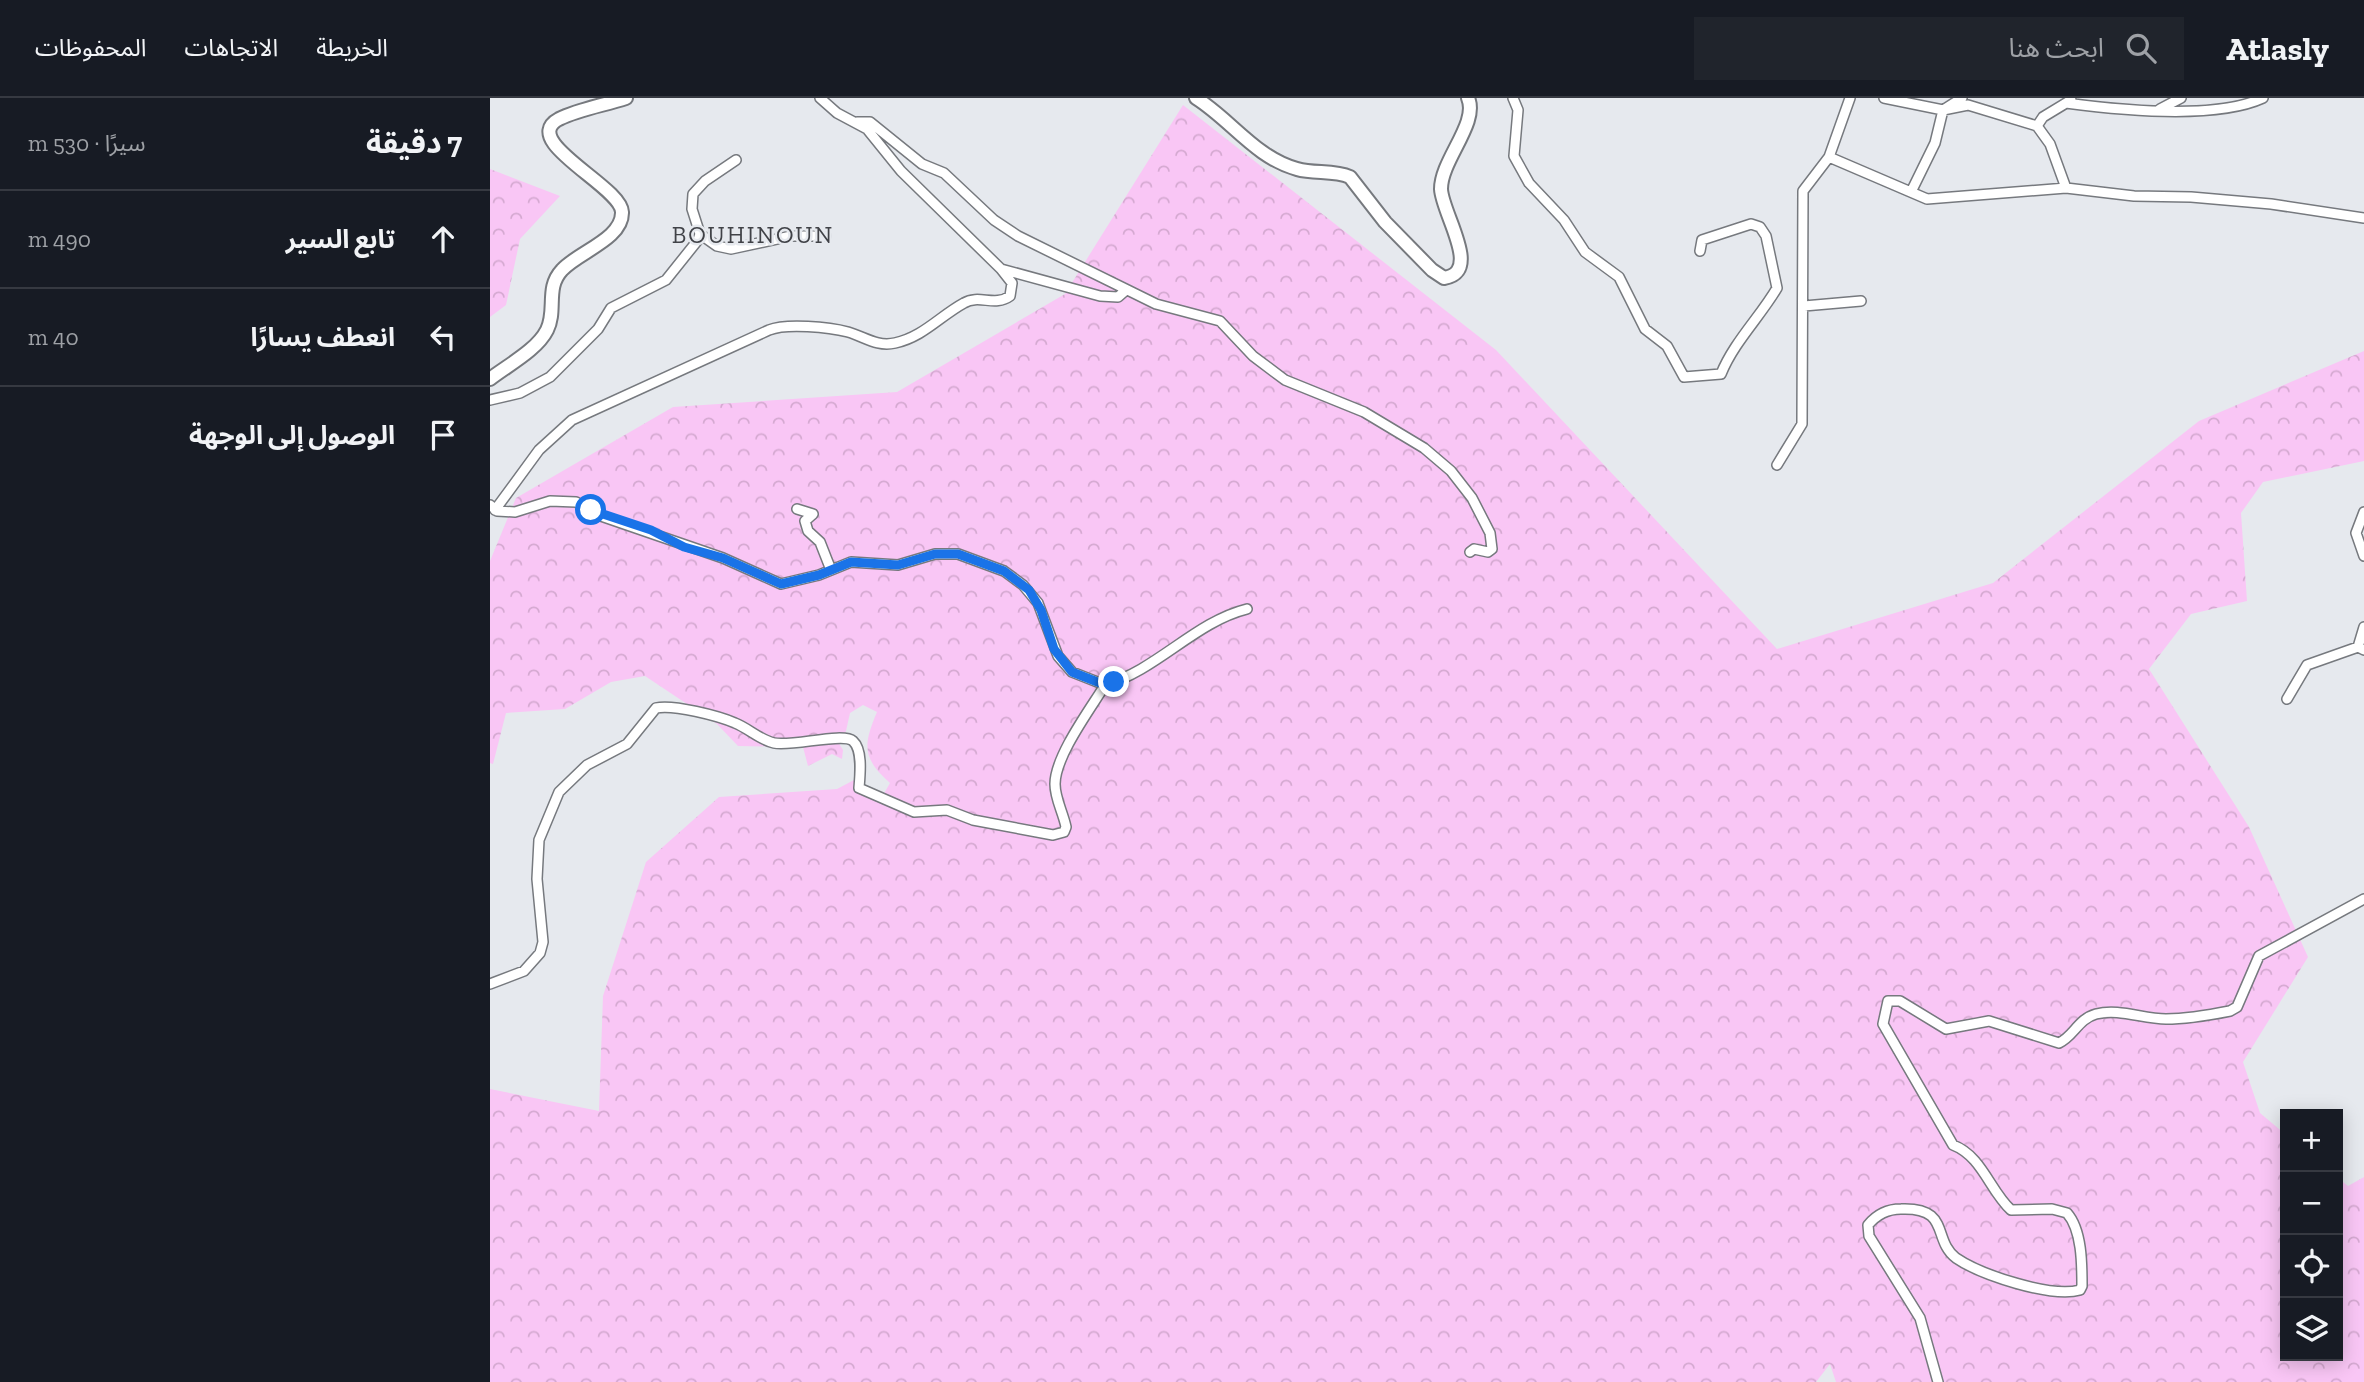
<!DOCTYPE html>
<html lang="ar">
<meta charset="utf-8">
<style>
:root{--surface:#171b24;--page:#20242c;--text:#f1f3f6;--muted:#9ea1a6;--line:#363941}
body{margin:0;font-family:"Zilla Slab","Noto Sans Arabic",serif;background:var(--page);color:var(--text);direction:rtl}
.controls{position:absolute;right:21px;bottom:21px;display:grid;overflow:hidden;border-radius:0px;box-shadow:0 4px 18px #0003}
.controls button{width:63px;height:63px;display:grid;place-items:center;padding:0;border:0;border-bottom:2px solid var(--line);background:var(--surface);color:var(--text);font:35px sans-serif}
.stop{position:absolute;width:21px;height:21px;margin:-16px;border:5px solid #1a73e8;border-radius:50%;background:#fff}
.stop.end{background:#1a73e8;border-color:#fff;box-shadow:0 2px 7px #0008}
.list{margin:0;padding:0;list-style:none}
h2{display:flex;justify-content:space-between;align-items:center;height:91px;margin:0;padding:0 28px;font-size:30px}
h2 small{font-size:23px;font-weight:400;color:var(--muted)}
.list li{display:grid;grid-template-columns:46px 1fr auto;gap:21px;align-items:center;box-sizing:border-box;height:98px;padding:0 28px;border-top:2px solid var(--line)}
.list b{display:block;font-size:26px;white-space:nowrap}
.list em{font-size:23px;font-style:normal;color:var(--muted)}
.icon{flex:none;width:38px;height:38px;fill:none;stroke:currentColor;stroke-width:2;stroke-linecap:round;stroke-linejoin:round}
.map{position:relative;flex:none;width:1874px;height:1284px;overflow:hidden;direction:ltr}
header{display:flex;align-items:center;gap:42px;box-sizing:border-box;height:98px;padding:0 35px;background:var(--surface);border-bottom:2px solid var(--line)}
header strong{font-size:33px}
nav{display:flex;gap:38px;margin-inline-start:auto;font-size:24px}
.search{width:490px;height:63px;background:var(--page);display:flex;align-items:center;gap:18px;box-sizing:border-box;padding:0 24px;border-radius:0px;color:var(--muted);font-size:26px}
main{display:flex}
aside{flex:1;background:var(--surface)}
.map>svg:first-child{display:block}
</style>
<header>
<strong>Atlasly</strong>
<div class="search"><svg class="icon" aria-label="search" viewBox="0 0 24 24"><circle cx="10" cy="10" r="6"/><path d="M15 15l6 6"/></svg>ابحث هنا</div>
<nav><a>الخريطة</a><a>الاتجاهات</a><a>المحفوظات</a></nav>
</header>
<main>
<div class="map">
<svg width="1874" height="1284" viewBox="0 0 1874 1284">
<defs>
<pattern id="forest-crowns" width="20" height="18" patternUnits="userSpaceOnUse" patternTransform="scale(1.75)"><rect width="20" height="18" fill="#f9c6f5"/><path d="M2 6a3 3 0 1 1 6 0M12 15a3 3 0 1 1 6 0" fill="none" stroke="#d5a9d1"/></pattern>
</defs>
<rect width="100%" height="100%" fill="#e6e9ee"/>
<path fill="url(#forest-crowns)" d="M693 7 1006 252 1287 551 1503 485 1709 323 1874 253V363L1773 384 1751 415 1757 503 1701 516 1659 571 1759 729 1818 859 1753 964 1770 1015 1795 1036V1258H1848V1080L1858 1088 1874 1079V1284H1346L1340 1266 1326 1284H0V991L109 1013 113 898 156 764 229 699 347 691 364 682 392 699 400 685C372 660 373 647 387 614L373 607 360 615 356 633 348 644 353 652 352 661 342 656 318 668 313 649 248 648 227 626 155 578 121 584 75 611 16 615 3 666 0 665V463L26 400 183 309 407 294 575 196Z
M0 71 70 98 30 141 16 207 0 219Z"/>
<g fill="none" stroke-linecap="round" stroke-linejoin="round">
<g stroke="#76797e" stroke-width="12">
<path id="minor" d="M1023 0 1028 12 1024 58 1039 85 1074 122 1095 154 1129 179 1155 231 1177 248 1194 279 1231 276C1244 244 1270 219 1287 190L1276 138 1270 129 1261 126 1212 142 1210 153
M1360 0 1339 59 1437 101 1576 90 1644 98 1701 99 1781 106 1874 120
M1394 0 1453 12 1478 7 1547 28 1560 46 1576 90
M1576 5C1629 12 1725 22 1773 0
M1670 11 1691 0
M367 24H380L432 66 454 75 504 122 528 138 666 206 730 223 763 258 795 282 874 314 934 350 961 373 982 400 1000 435 1002 451 998 454 984 451 980 454
M1547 28 1553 19 1581 2
M246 62 215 83 203 96 202 111 210 136 227 148 241 151 301 138H336
M1421 94 1445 45 1453 12 1472 0
M511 171 610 198 628 199 636 192
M1314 208 1371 203
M0 302 30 295 60 279 108 231 121 210 176 182 208 142 210 136
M1287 367 1312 326 1313 93 1339 59
M0 407 7 413 25 414 60 403 86 404 111 418 233 460 291 486 329 477 361 464 408 467 445 456H468L514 473 533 487 548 505 568 558 582 574 615 587C667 572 705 524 757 511
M307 411 323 416 315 423 318 433 330 444 341 472
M5 412 49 352 82 322 279 232C296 225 339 229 358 234 375 239 387 249 405 245 433 239 450 218 474 205 489 196 505 209 520 198L522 185 511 171 411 73 377 31 347 15 330 0
M1874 414 1866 435 1874 458
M1868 549 1874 529
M1797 601 1817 567 1868 549 1874 552
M0 886 34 873 50 855 53 844 47 781 49 742 69 694 97 667 137 646 166 610C183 606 229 618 245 625 258 630 270 642 284 645 302 649 353 634 363 643 373 652 370 677 369 690L424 714 457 712 483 722 563 737 574 734 576 729C573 714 565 701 565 686 565 658 601 610 615 587
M1448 1284 1430 1220 1379 1138 1378 1127C1387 1116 1397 1111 1411 1111 1461 1109 1442 1142 1466 1160 1491 1177 1561 1200 1590 1192L1592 1188C1592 1166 1592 1132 1577 1115L1562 1111 1521 1112C1500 1093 1492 1058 1463 1047L1393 926 1398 903H1410L1456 931 1499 923 1569 945C1584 938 1588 921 1606 916 1629 910 1653 921 1676 921 1697 921 1720 917 1740 913L1747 909 1769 858 1874 801"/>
</g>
<g stroke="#76797e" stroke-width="16">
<path id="major" d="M706 0C741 22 766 60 807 71 824 76 844 72 860 79L895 124 942 172 954 180C993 174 952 116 951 91 951 62 989 25 978 0
M0 281C18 267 47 252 57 232 67 212 55 190 72 172 88 154 133 141 132 114 131 88 28 43 69 21 89 11 115 7 136 0"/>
</g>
<use href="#minor" stroke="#fff" stroke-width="9"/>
<use href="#major" stroke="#fff" stroke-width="12"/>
</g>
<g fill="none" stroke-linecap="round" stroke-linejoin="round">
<path stroke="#1a73e8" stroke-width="9" d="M101 412 161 432 194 449 233 460 291 486 329 477 361 464 408 467 445 456H468L514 473 539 492 551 512 564 551 582 574 615 587 624 584"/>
</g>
<g text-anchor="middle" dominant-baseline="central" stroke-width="5" stroke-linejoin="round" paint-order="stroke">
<g font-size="24" letter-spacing="2" fill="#404247" stroke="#e6e9ee">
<text x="263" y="136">BOUHINOUN</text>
</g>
</g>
</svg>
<div class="controls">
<button>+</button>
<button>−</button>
<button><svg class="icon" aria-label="locate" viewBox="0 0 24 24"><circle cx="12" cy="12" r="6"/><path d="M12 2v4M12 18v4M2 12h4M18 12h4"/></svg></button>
<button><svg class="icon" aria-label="layers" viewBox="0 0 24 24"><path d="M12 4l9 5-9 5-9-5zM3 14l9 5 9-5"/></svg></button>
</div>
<div class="stop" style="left:101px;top:412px"></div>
<div class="stop end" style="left:624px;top:584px"></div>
</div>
<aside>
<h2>7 دقيقة<small>سيرًا · 530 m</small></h2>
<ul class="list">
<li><svg class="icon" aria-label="ahead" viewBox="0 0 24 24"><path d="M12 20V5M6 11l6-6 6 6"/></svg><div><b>تابع السير</b></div><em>490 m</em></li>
<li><svg class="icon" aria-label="left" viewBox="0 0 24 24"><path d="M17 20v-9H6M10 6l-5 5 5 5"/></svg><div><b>انعطف يسارًا</b></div><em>40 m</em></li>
<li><svg class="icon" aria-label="arrive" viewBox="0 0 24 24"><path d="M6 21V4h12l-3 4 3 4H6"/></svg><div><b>الوصول إلى الوجهة</b></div></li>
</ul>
</aside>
</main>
